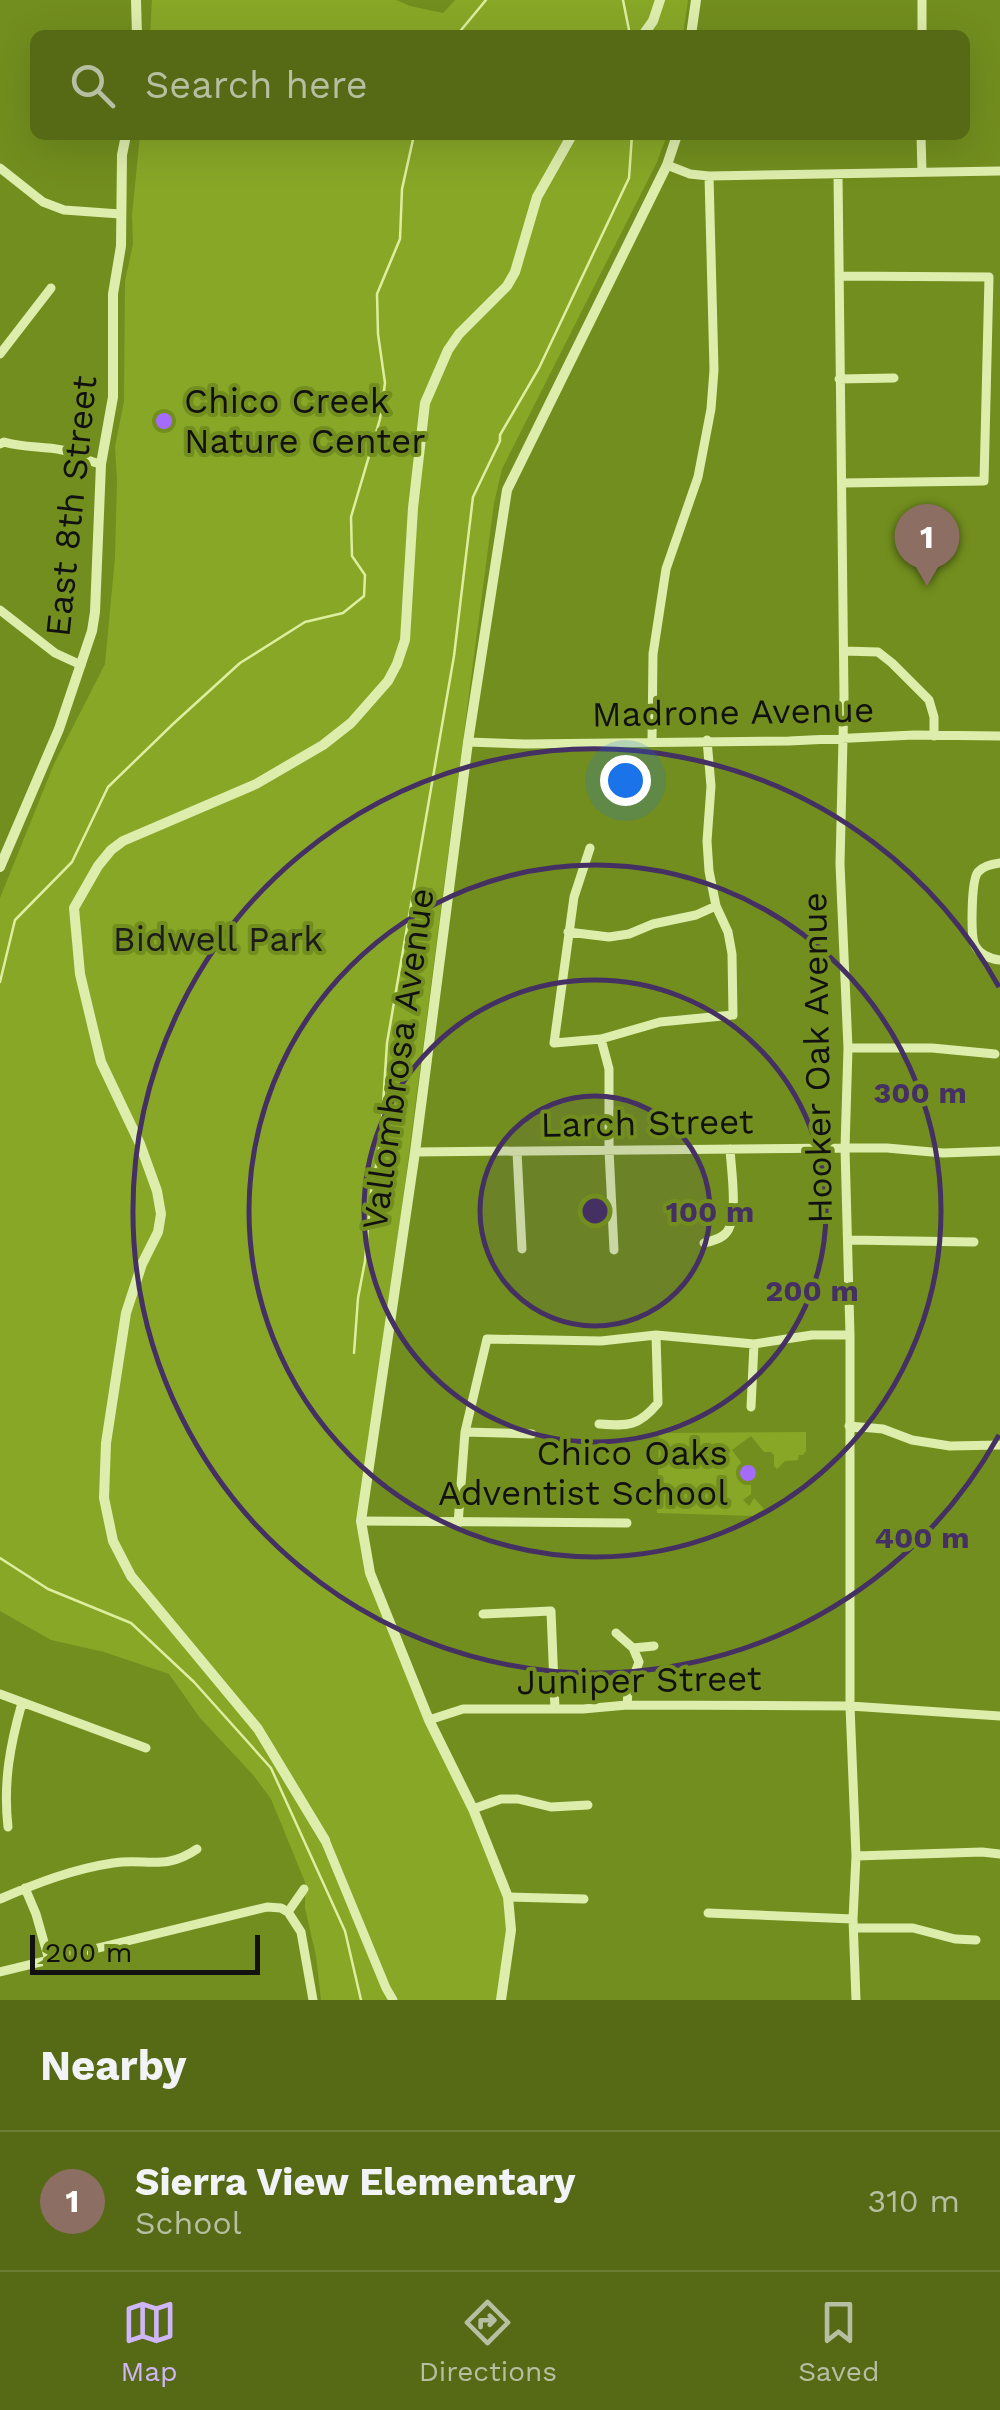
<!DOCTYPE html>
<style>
:root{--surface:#566a16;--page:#5f7223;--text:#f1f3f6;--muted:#b6bfa1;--line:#6c7d35;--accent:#cfb6f9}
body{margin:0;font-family:"Work Sans",sans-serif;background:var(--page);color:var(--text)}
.scale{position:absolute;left:30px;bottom:25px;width:230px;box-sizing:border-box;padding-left:10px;border:5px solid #111;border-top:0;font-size:28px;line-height:35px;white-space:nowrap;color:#111;-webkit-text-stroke:8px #728e1e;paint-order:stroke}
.you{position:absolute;left:625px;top:780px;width:35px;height:35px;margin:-25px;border:8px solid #fff;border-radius:50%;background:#1a73e8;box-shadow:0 0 0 15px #1a73e833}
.badge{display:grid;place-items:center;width:65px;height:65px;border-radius:50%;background:var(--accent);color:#fff;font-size:32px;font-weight:700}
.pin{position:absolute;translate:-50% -82px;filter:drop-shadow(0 2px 5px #0008)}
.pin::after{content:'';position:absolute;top:52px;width:35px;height:30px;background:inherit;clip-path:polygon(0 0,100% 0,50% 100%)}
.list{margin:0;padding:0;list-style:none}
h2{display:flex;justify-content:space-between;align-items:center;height:130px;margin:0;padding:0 40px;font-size:42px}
h2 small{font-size:32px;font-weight:400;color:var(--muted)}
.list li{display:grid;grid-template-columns:65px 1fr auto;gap:30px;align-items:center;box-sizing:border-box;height:140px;padding:0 40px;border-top:2px solid var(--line)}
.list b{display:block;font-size:38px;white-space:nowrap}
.list p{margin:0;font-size:32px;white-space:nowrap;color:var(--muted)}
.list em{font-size:32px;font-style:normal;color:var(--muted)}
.icon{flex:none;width:55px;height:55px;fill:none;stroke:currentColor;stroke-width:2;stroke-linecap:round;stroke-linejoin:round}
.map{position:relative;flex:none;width:1000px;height:2000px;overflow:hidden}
.search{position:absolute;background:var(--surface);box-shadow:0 10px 40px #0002;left:30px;right:30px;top:30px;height:110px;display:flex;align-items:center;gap:25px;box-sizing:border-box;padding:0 35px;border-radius:15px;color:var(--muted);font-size:38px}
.sheet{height:270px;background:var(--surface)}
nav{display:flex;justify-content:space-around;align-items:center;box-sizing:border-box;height:140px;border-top:2px solid var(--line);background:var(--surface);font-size:28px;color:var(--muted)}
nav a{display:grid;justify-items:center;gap:5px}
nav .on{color:var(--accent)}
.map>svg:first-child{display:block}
</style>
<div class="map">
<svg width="1000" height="2000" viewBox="0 0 1000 2000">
<rect width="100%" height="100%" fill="#728e1e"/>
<path fill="#88a727" d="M152 0H396L410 6 443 13 455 0H688L683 35H150Z
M140 135H667L657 162 502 469 494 503 361 1521 370 1573 498 1869 511 1930 501 2000H321L316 1956 305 1908V1882L271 1799 254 1776 200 1718 169 1674 104 1652 51 1640 0 1611V898L54 764 105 664 115 557 117 480 115 447 124 401 125 281 133 244 132 215Z
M806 1432V1451L803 1455H799L798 1460 785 1461 777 1469 774 1466V1455L771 1452H764L751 1436 732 1450C743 1465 753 1476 751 1494L743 1500 749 1506 754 1498 764 1509 753 1516 657 1513 659 1433Z"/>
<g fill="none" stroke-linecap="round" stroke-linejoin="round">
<path stroke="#ddee9f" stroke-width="2.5" d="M623 0 630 35
M457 35 486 0
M0 982 15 920 72 862 108 787 173 724 240 663 305 622 343 613 364 596 365 575 352 556 351 517 380 419 385 383 378 334 377 294 400 239 402 189 414 135
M354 1353 358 1298 365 1261 372 1181 378 1159 382 1120 387 1043 454 656 473 497 500 441V435L539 368 629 178 632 135
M0 1558 48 1589 131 1623 194 1682 271 1768 345 1931 361 2000"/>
<path stroke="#ddedac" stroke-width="9" d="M922 35V0
M921 135 922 172
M667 165 690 174 709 176 1000 171
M0 168 43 202 64 210 120 214
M838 175 844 697 840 864 848 1048 845 1148 850 1335V1706L856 1856 853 1919 856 2000
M839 276 989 277 984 481 842 483
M0 354 51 288
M839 379 894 378
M0 444 4 442C23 448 42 446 62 450 76 452 87 462 101 464
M0 610 55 653 81 665
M844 651 878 652 892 663 929 700 934 717V736
M652 741 653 654 666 569 698 477 711 409 714 370 709 176
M468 742 525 744 789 741 914 735 1000 736
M590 848 574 897 554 1043 601 1039 660 1022 733 1015 732 954 728 932 716 906 709 871 707 841 711 786 707 740
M1000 863C992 864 983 866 978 872 971 880 971 933 974 943 978 954 990 959 1000 960
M568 932 609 937 629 934 653 924 696 915 716 906
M601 1039 609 1069V1150L614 1250
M848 1048H932L995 1054
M415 1152 845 1148H887L943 1153 1000 1151
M517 1152 522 1249
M849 1240 974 1242
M704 1243C712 1241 721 1239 726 1233 739 1219 731 1168 730 1149
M751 1407 754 1344
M599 1424C628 1426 638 1427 658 1403L656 1335
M849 1426 883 1429 912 1440 950 1446 1000 1445
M465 1432 532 1434
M361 1521 627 1523
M458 1524 465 1432 487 1339 601 1341 656 1335 754 1344 812 1335H850
M483 1614 551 1611 555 1709
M616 1633 633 1648 639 1662 628 1692 627 1705
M633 1648 654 1646
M0 1694 146 1748
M429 1720 463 1709H583L627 1705 850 1706 1000 1716
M473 1809 501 1799H518L551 1807 588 1805
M8 1827C3 1783 10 1745 22 1703
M325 1840 386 1988 393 2000
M856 1856 982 1852 1000 1854
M25 1888 36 1914 49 1960
M508 1897 584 1899
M0 1899C37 1883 73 1869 113 1863 147 1858 165 1871 197 1849
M288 1912 301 1932 313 2000
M708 1913 853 1919
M854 1928H913L955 1939 976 1940
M0 1972 267 1907 281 1908 288 1912 304 1889"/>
<path stroke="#ddedac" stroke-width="10" d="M136 0 137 35
M643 35 653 21 660 0
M691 35 696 0
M0 867 59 729 92 631 95 612 101 464 113 397V294L121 246 122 155 126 135
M325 1840 258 1729 131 1576 113 1541 104 1498 106 1443 126 1313 142 1264 158 1232 161 1214 157 1191 140 1144 101 1062 80 974 74 908 98 866 111 850 123 841 256 784 323 745 351 723 388 681 397 664 405 640 413 508 425 403 448 350 459 334 507 286 515 272 537 197 572 135
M501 2000 511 1930 508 1897 473 1809 429 1720 370 1573 361 1521 415 1152 468 742 507 490 667 165 677 135"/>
</g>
<circle cx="595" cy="1211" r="115" fill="#453063" fill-opacity=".12"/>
<g fill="none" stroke="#453063" stroke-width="5">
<circle cx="595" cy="1211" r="115"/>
<circle cx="595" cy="1211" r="231"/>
<circle cx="595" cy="1211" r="346"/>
<path d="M999 1435A462 462 0 1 1 999 987"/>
</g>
<g fill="#a56bfc" stroke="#728e1e" stroke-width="4">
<circle cx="164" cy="421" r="10"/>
<circle cx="748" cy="1473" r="10"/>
</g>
<g text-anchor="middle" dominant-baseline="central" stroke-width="8" stroke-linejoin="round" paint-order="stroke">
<g font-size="35" fill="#111" stroke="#728e1e" text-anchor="start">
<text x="184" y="401">Chico Creek<tspan x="184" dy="40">Nature Center</tspan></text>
<text x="728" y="1453" text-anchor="end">Chico Oaks<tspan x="728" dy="40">Adventist School</tspan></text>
</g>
<g font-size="35" fill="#111" stroke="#728e1e">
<text transform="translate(71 506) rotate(-84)">East 8th Street</text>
<text transform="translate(733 712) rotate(-1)">Madrone Avenue</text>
<text transform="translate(817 1058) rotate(-91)">Hooker Oak Avenue</text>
<text transform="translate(398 1059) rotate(-82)">Vallombrosa Avenue</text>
<text transform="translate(647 1123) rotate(-1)">Larch Street</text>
<text transform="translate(639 1680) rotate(-1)">Juniper Street</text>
</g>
<g font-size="35" fill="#1c1d1b" stroke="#728e1e">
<text x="218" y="939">Bidwell Park</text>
</g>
</g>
<circle cx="595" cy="1211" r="15" fill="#453063" stroke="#728e1e" stroke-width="5"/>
<g font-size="30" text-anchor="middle" font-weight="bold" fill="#453063" stroke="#728e1e" stroke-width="8" stroke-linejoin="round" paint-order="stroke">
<text x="920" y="1103">300 m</text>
<text x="710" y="1222">100 m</text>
<text x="812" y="1301">200 m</text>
<text x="922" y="1548">400 m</text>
</g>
</svg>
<div class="scale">200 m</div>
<div class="you"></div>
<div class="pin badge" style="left:927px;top:586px;background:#8d6e63">1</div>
<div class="search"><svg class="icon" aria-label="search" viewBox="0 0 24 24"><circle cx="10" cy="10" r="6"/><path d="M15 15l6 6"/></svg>Search here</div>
</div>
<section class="sheet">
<h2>Nearby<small></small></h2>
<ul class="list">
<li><span class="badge" style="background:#8d6e63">1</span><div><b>Sierra View Elementary</b><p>School</p></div><em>310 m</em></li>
</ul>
</section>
<nav>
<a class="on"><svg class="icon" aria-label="map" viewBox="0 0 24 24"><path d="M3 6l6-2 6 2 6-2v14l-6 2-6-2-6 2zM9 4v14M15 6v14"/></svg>Map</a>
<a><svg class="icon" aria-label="directions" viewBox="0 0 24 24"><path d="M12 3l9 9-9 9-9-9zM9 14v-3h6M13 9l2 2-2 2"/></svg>Directions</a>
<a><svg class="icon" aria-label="saved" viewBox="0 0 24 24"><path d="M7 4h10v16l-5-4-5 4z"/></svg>Saved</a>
</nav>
